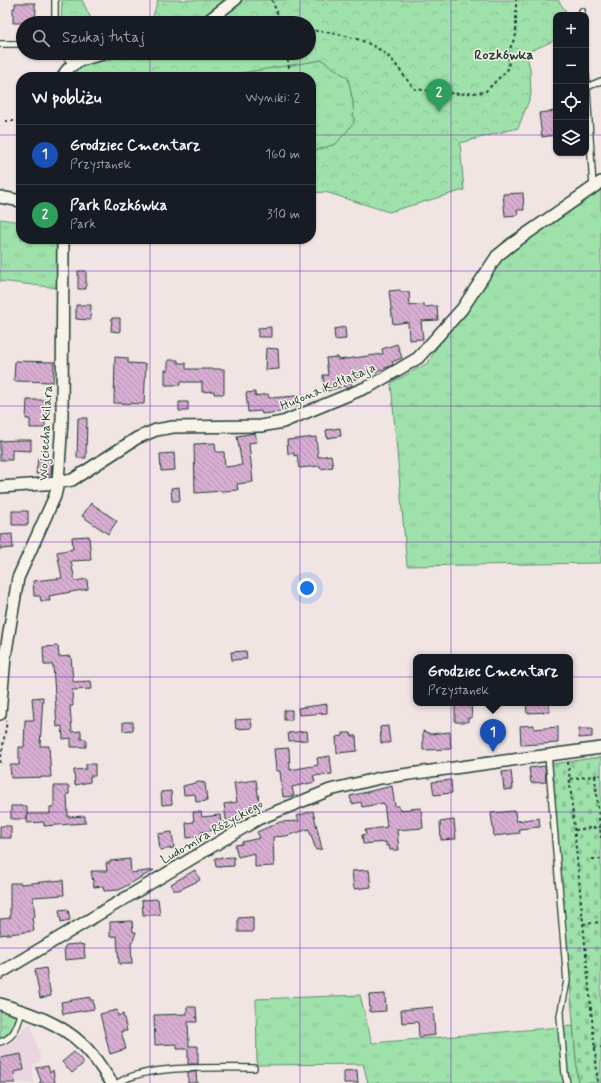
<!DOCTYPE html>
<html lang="pl">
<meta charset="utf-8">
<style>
:root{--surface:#171b24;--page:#242831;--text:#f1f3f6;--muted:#9ea1a6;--line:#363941;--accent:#92a19f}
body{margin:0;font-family:Mynerve,sans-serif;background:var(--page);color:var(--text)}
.controls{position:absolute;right:12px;top:12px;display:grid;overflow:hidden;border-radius:8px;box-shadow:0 1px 3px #0004}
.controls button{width:36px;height:36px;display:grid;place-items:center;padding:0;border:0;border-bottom:1px solid var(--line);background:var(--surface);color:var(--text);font:20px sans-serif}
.you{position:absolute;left:307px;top:588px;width:14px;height:14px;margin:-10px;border:3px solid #fff;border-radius:50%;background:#1a73e8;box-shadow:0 0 0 6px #1a73e833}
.badge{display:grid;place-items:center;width:26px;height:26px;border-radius:50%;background:var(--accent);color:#fff;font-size:13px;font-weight:700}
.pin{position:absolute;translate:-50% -33px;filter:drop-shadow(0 1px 2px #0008)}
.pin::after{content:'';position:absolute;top:21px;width:14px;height:12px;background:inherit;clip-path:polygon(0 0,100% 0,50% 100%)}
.popup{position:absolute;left:413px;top:654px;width:160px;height:52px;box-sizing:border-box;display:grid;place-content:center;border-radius:8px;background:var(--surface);filter:drop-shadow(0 1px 3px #0005);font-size:13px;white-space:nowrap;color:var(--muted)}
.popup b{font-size:15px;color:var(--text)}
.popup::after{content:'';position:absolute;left:50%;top:100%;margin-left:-8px;border:8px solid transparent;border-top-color:var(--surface)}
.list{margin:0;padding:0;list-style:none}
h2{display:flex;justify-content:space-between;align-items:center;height:52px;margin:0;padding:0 16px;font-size:17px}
h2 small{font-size:13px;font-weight:400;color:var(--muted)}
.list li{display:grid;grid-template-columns:26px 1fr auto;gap:12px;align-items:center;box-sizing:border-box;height:60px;padding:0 16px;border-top:1px solid var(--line)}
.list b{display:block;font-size:15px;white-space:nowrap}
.list p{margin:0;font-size:13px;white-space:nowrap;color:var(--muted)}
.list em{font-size:13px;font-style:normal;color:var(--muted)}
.icon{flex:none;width:22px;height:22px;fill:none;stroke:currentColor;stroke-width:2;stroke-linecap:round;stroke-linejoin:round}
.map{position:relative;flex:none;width:601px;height:1083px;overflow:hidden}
.search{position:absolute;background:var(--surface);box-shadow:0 1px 3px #0004;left:16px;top:16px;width:300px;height:44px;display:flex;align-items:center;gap:10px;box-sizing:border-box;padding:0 14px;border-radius:22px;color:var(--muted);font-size:15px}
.panel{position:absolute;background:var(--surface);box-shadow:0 1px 3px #0004;left:16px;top:72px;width:300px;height:172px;border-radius:16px}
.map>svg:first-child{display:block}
</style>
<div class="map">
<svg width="601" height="1083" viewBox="0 0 601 1083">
<defs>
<pattern id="grass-tufts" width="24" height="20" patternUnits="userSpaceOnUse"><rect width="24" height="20" fill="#9fe1ab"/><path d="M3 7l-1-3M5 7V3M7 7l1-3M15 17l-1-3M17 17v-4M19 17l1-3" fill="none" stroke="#88c294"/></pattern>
<pattern id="forest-crowns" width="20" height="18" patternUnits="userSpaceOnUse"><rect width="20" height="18" fill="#9fe1ab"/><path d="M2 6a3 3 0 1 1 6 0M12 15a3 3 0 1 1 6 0" fill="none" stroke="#88c294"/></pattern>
<pattern id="cemetery-stones" width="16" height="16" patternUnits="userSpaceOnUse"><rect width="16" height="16" fill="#9fe1ab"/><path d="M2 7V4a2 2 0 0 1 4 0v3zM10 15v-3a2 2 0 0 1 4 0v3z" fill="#88c294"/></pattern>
<pattern id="building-back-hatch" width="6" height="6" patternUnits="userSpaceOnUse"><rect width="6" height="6" fill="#d9aed3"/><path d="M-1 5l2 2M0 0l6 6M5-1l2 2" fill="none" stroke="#af8fac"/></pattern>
</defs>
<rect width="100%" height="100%" fill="#f1e5e4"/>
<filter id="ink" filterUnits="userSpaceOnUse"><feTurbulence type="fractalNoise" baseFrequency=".025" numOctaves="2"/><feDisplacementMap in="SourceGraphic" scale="8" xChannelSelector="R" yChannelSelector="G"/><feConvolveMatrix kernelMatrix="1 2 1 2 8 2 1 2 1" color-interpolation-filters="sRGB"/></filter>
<g filter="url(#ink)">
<path fill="#ead4df" d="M31 1023 41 1061 33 1065 34 1083H0V1046L13 1042 23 1029Z"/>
<path fill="url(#grass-tufts)" stroke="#5f8f70" d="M322 60 348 78 353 101 354 123 336 144 311 152V77H216Z
M601 177V563L407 566 391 383 428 363 473 282 505 240Z
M0 219 21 222V239H58V288L0 281Z
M360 995 372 1043 573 1026 578 1083H368L363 1064 257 1065 256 999Z
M0 1009 14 1013 17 1019C13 1030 11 1035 0 1040Z"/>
<path fill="url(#forest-crowns)" stroke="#5f8f70" d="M62 0H82L93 23H61Z
M158 0H558L565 10 566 15H556V39L553 41 526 53 530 68 531 95 518 128 460 143 464 190 389 212 325 192 311 193V152L336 144 354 123 353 101 348 78 322 60 216 77H67L76 66 69 53H309V23H151Z"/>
<path fill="url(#cemetery-stones)" stroke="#5f8f70" d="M601 757V1083H578L552 764Z"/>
<path fill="url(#building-back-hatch)" stroke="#1f3d34" d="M15 3H35V9H36L35 23H13V8H15Z
M556 111V135L542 137 539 113Z
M523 193 524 210H517L518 215 505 216 503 194Z
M78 271H86V289H78Z
M400 290 401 292H409L410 306 424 304V307L437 306 438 320 421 321 423 339 409 340 408 322 393 324 389 291Z
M76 305H91L90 320 76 319Z
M112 318H120V332L111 331Z
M271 327V337H258V328Z
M345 327 346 339 335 340 334 329Z
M397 344 402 358 392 362 393 365 372 373 356 376V379L351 381 352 386 347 388 344 386 324 392 323 375H328L326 358 338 357V360L383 354 382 349Z
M266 348 278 349 279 369 265 370Z
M115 357 128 358V363L146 364 144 404 114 403Z
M168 360H178V363H186V369H224V394H214V391L202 392V382H180V385H165V370H168Z
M15 361 54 362 53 382 14 381Z
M255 392V396L268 394 269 398 296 396 297 404 280 412 262 414 261 411 248 412 246 393Z
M27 400H48V419H45V428H30V419H26Z
M179 402H188V411H179Z
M78 418H87L86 458H77Z
M340 428 341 436 327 438 326 430Z
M255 433 257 442 249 443 253 482 237 484 238 490 195 493 194 444 215 443 216 452H224L225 467 242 465 237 436Z
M316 437 318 457 331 455 333 467 321 469 320 466 299 468 297 455 294 456V453L288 454 287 440Z
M20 440H31V451L12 450V460H0V441Z
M174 453 175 470 161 471 160 454Z
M38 458 52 459 51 475 36 474Z
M179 487 180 501H172L171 488Z
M91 503 117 521 108 534 82 516Z
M12 511H28V525H12Z
M12 534 13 548 0 549V535Z
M89 536 91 560 71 561 75 581 87 579 88 589 49 596 50 601H41L40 596H34L33 581 62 578 57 552 73 549 72 537Z
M58 646 59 657 71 656 73 682 91 681 92 689 72 690 73 706H70L72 732 81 731V739H86V747H71V738L63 739 62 726 57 727 53 665H44L43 647Z
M246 651 247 659 232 660 231 652Z
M43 697 40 746H49L51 777 11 778 10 765H19V747H24L25 720H34L32 698Z
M455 703H471L472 718H468V722H455Z
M526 703H549L550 712 527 713Z
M327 704V713L299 715 298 708Z
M284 710H292V720H284Z
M251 719 252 728 236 729 235 720Z
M123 722H133V730L123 731Z
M534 725V729L558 727V743L521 745 520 726Z
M388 726 390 743H381L380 727Z
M579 729H592V737L579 738Z
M307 731 308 740 289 741 288 733Z
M423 731 431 734 450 732 451 749 423 750Z
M343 733H351L352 736H356L357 751 337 753 336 737 343 736Z
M289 748 290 770 318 765 317 758 330 756 332 774 313 776 315 782 292 787 294 796 283 797 280 771H276L274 749Z
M86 764H95V776H90V782L75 785 74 770 86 769Z
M545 766 546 782 531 783 529 768Z
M511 771 513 789 504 790 502 772Z
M256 780 260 809 241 812 242 818 226 820 224 804 237 802 234 783Z
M451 780 452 793 434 795 432 782Z
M199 782 205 783 207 801 196 802 195 794 184 795 183 786Z
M54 786H69V794H67L68 817 85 816V823L44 826V822L27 823V814H50V807H54Z
M392 786 395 806H399V810L421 808 423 828 397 830 399 850H390L389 846H386V842L363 844 362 835 366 834 365 830 387 827 384 803 362 807 361 802 352 804 350 796Z
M171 791 172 804 162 805 161 792Z
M11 806H27V819H11Z
M313 811 322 849 316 850 309 829 286 836 273 837 274 866 255 867V853L238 857 235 845 242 844V842L260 838 257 832 280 822 299 821 297 816Z
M515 811 516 821 539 818 540 827 519 829 520 833 494 836 491 813Z
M193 812H201L202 817 220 815 222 829 201 832 202 836 187 838 186 823 194 822Z
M454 820 456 839 441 840 440 822Z
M0 826H11V838H0Z
M172 832 174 848 160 850 158 834Z
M234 857V866L216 867 215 858Z
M130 859 131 873 154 870 119 890 104 891 103 886 94 887 91 871H107L106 863H110V861Z
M195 870 200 880 179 890H173L171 884Z
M369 870 371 887 354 889 352 871Z
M63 880 64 895 33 897 35 917H32L34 931 0 935V919L10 918V883H21V884Z
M158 899 160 915H143L142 900Z
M68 909 70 920 61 922 59 910Z
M253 917V932H238V918Z
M132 921 133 932H136L133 941 131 942 132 964H119L117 936 110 937V922Z
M79 944 84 945 85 958 65 960 64 948 66 945Z
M46 968 51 996 40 998 35 970Z
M385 994 386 1011 370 1012 369 995Z
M90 997V1000H93L94 1009 63 1014 61 1002Z
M187 1007H196L197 1022H188L189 1046H198V1064H188V1049H177V1044L155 1045 154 1015 187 1014Z
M433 1007 435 1035 419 1037 418 1022 402 1023 401 1010Z
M117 1010 118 1016 123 1014 127 1031H121L126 1049 110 1054 100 1014Z
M74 1052 84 1063 72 1073 62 1062Z
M21 1054 24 1070 14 1072 15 1083H0V1058Z
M48 1066 50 1073 53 1070 55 1083H39L41 1081 36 1068Z
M357 1070 358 1083H344V1071Z
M188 1072H196L197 1083H188Z"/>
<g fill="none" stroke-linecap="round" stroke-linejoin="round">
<g stroke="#1f3d34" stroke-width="8">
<path id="lane" d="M582 11V15
M55 23V0
M0 44H23
M63 53 72 64
M586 75 593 187
M587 87 601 81
M548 755 567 981 560 1016 565 1074 567 1083
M0 1042C15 1038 18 1024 22 1011
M118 1083C147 1064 219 1068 254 1068"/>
</g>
<g stroke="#1f3d34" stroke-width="14">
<path id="street" d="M205 23 235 0
M63 77C69 60 92 57 108 53
M0 197 21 201
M0 487 58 483 72 480 137 438 156 430 173 427 261 426 283 422 372 385 418 358 462 309 497 256 512 244 601 182
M0 714 5 657 18 578 55 496 58 483 62 419 63 239
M0 973 258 819 330 790 380 778 601 748
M0 1004C29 1013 59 1022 82 1044 94 1054 103 1071 112 1083"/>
</g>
<path stroke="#1f3d34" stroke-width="2" stroke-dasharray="3 3" stroke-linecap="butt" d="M272 0 281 23
M309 30C336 33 372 38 392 60 400 69 406 80 415 89L459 94 485 92 509 68 508 53 516 35V0
M287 53 289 68
M5 121H21
M568 762 598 1083
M0 763 7 721
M595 776 601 838
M570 779 601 775
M575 830 601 827
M592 859H601
M583 924 601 922
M594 1048 601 1047"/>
<use href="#lane" stroke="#f7f3e8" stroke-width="5.5"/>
<use href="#street" stroke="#f7f3e8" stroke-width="11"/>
</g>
</g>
<path fill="none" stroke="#7b2cbf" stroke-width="1" stroke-opacity="0.55" d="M150 0V23M300 0V23M451 0V1083M150 53V77M300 53V77M0 135H21M311 135H556M586 135H601M150 239V1083M300 239V1083M0 271H601M0 406H601M0 542H601M0 677H601M0 812H601M0 948H601"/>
<g text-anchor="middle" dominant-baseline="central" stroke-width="3" stroke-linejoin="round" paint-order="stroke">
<g font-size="13" fill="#1f3d34" stroke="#f7f3e8">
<text transform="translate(328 387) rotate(-23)">Hugona Kołłątaja</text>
<text transform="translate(46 433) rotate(-87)">Wojciecha Kilara</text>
<text transform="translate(212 832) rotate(-30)">Ludomira Różyckiego</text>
</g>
<g font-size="14" font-weight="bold" fill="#1f3d34" stroke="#f7f3e8">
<text x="504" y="55">Rozkówka</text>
</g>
</g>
</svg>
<div class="controls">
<button>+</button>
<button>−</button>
<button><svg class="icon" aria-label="locate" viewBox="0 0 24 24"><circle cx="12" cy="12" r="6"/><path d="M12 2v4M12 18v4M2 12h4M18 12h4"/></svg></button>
<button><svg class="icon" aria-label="layers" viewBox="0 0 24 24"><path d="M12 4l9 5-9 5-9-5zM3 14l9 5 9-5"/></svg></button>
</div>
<div class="you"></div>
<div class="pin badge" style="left:493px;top:752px;background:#1a4fb4">1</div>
<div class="popup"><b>Grodziec Cmentarz</b>Przystanek</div>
<div class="pin badge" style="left:439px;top:112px;background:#2e9e5b">2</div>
<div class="search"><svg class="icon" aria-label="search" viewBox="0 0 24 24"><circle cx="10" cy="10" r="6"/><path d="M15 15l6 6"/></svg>Szukaj tutaj</div>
<section class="panel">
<h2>W pobliżu<small>Wyniki: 2</small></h2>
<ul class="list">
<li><span class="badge" style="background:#1a4fb4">1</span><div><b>Grodziec Cmentarz</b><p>Przystanek</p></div><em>160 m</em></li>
<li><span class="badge" style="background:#2e9e5b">2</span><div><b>Park Rozkówka</b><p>Park</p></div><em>310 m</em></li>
</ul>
</section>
</div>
